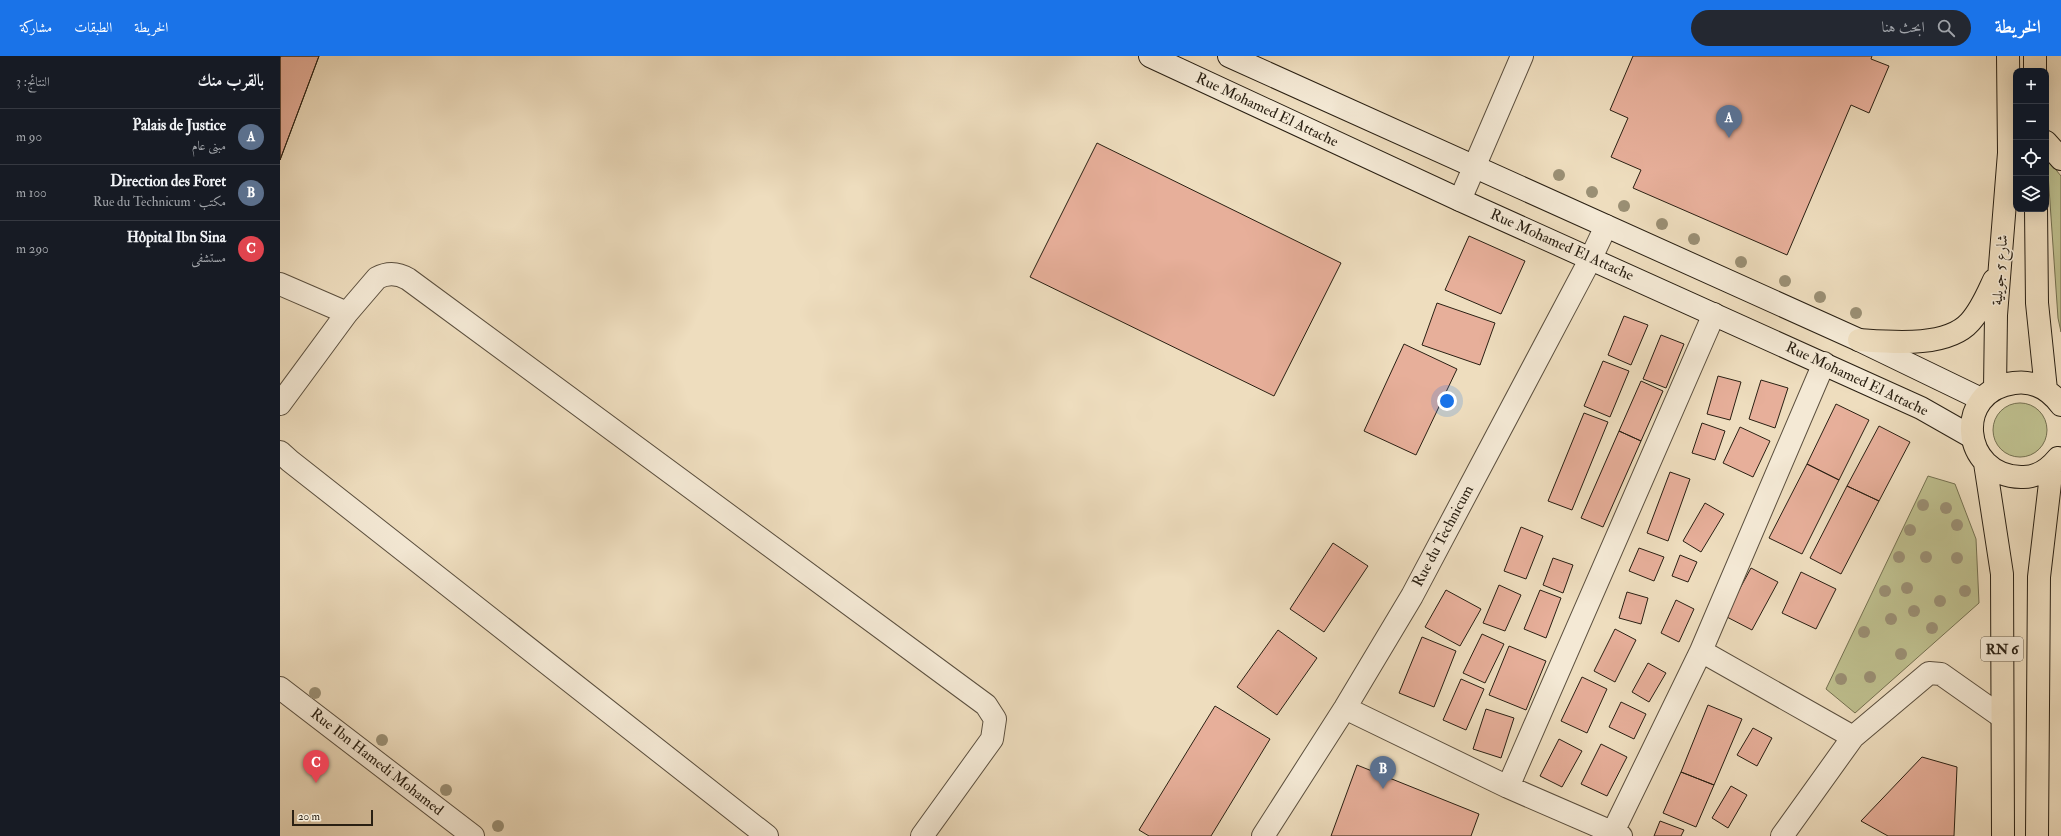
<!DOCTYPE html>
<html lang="ar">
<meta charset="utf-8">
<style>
:root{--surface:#171b24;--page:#242831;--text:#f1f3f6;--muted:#9ea1a6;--line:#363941;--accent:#1a73e8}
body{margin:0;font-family:"IM FELL Double Pica",Amiri,serif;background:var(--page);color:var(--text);direction:rtl}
.controls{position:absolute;right:12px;top:12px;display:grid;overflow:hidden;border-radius:8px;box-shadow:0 4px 16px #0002}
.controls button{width:36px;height:36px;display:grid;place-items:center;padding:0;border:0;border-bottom:1px solid var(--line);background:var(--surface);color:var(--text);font:20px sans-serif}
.scale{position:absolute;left:12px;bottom:10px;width:81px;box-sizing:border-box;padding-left:4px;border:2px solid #2a2013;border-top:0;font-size:11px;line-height:14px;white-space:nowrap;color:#2a2013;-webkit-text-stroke:3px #f4e9d5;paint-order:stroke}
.you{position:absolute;left:1167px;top:345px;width:14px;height:14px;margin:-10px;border:3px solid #fff;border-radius:50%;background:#1a73e8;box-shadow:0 0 0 6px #1a73e833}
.badge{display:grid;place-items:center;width:26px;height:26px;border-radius:50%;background:var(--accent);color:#fff;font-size:13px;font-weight:700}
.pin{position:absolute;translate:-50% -33px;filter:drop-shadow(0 1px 2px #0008)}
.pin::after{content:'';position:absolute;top:21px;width:14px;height:12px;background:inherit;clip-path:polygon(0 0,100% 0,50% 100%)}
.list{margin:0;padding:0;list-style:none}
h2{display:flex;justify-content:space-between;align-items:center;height:52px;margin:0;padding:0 16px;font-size:17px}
h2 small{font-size:13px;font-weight:400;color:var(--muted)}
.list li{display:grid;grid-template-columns:26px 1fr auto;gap:12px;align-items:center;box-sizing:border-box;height:56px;padding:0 16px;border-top:1px solid var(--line)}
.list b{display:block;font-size:15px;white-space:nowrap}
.list p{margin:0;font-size:13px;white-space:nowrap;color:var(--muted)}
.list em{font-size:13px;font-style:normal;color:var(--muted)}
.icon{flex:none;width:22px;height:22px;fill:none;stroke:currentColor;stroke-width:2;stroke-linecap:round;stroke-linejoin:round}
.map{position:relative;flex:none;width:1781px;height:780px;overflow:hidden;direction:ltr}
header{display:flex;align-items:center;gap:24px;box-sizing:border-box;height:56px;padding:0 20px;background:var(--accent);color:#fff}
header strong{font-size:19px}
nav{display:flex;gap:22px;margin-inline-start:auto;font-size:14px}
.search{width:280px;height:36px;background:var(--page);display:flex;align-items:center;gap:10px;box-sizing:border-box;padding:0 14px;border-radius:22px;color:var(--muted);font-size:15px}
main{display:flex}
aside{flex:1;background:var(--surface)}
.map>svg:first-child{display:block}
</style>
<header>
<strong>الخريطة</strong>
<div class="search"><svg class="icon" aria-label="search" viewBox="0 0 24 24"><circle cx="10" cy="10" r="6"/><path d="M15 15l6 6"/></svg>ابحث هنا</div>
<nav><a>الخريطة</a><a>الطبقات</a><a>مشاركة</a></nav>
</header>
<main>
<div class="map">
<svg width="1781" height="780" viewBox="0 0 1781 780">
<rect width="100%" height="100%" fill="#eeddbe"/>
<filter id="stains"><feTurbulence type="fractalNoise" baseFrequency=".005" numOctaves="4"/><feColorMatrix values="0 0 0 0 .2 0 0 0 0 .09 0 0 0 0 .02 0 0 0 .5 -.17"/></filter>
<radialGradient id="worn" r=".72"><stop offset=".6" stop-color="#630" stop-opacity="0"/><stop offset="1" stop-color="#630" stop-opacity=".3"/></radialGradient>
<path fill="#bebf8e" stroke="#747050" d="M1767 103 1781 120V276L1778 262Z
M1713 374a27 27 0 1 1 54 0a27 27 0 1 1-54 0Z
M1648 420 1675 428 1696 483 1699 547 1575 657 1546 633Z"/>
<path fill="#e7af9a" stroke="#2a2013" d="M0 0H39L0 104Z
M1 0H39L0 104V2Z
M1353 0H1592L1591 3 1609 10 1589 57 1571 49 1507 199 1353 132 1361 114 1331 101 1348 62 1330 54Z
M817 87 1061 207 994 340 750 221Z
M1189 180 1245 205 1221 258 1165 234Z
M1157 247 1215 267 1200 309 1142 289Z
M1344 260 1368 269 1351 309 1328 299Z
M1381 279 1404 288 1386 332 1363 323Z
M1124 288 1177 313 1136 399 1084 375Z
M1323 305 1349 315 1330 361 1304 350Z
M1438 320 1461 326 1450 364 1427 358Z
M1481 324 1508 332 1495 372 1469 363Z
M1361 325 1383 335 1361 385 1339 375Z
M1556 348 1589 364 1559 424 1527 408Z
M1304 357 1328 366 1292 454 1268 445Z
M1422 367 1445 375 1435 404 1412 397Z
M1599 370 1630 386 1599 445 1567 430Z
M1460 371 1490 385 1473 421 1443 407Z
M1339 375 1361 385 1323 471 1301 462Z
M1527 408 1559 424 1522 498 1489 482Z
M1390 416 1410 423 1388 485 1367 477Z
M1567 430 1599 445 1561 518 1530 502Z
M1425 447 1444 458 1421 496 1403 485Z
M1241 471 1263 480 1246 523 1224 515Z
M1053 487 1088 510 1044 576 1010 553Z
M1359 492 1384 501 1374 525 1349 515Z
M1400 499 1417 506 1408 526 1392 520Z
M1273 502 1293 509 1283 537 1263 529Z
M1471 512 1498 526 1472 574 1445 560Z
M1521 516 1556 533 1536 573 1502 557Z
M1219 529 1241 539 1225 575 1203 567Z
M1166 534 1201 553 1180 590 1145 571Z
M1260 534 1281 542 1266 582 1244 573Z
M1347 536 1368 542 1361 568 1339 562Z
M1396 544 1414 553 1399 586 1381 577Z
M1335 573 1356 584 1335 626 1314 615Z
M998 574 1037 602 997 659 957 631Z
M1202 578 1224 588 1205 627 1183 617Z
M1142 581 1176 595 1154 651 1119 637Z
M1229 590 1266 605 1246 654 1209 639Z
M1368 607 1386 617 1369 646 1352 636Z
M1302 621 1327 633 1307 677 1281 665Z
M1181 623 1204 633 1186 674 1163 664Z
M1341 646 1366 658 1354 683 1329 671Z
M1428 649 1462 663 1434 729 1401 716Z
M935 650 990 683 931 780H869L859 774Z
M1206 653 1234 662 1221 702 1193 693Z
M1473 672 1492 682 1477 710 1457 699Z
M1279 683 1302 695 1282 731 1260 720Z
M1321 688 1347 701 1327 740 1301 728Z
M1642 701 1677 711 1674 780H1608L1581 765Z
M1077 709 1199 758 1191 780H1051Z
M1401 716 1434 729 1416 771 1383 757Z
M1451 730 1467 739 1448 772 1432 762Z
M1380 765 1404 774 1401 780H1374Z"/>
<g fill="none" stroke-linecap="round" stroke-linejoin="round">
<g stroke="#5b4f3e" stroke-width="24">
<path id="street" d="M1180 144 1242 0
M0 228 67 257
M0 348 67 257 97 222C108 216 118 217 128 223L706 649 715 663 712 683 642 780
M0 396 10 405 487 780
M1421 595 1573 681
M0 632 193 780
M1065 652 1228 731 1341 780
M1228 731 1434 258
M983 780 1065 652 1132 540 1311 202 1326 170
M1331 780 1421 595 1544 307
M1502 780 1573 681 1649 617 1661 618 1722 661"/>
</g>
<g stroke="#2a2013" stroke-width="24">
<path id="secondary" d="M870 0 1180 144 1641 352 1692 381
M949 0 1579 284 1701 343"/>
</g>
<g stroke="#2a2013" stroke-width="24">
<path id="primary" d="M1755 15V0
M1766 86 1781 103
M1756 153 1757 247 1766 334
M1579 284C1610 286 1667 292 1690 266 1701 254 1707 239 1714 224
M1715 333 1716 259 1729 97 1728 0
M1778 402C1769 413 1756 422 1741 421 1681 420 1673 335 1734 327 1754 324 1770 334 1781 349
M1705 407 1722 518 1723 780
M1757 780 1759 521 1772 410"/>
</g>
<use href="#street" stroke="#f4e9d5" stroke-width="22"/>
<use href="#secondary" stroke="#f4e9d5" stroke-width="22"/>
<use href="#primary" stroke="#eeddbe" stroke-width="22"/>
</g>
<g fill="#9a8f74">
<circle cx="1279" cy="119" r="6"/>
<circle cx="1312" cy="136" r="6"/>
<circle cx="1344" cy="150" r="6"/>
<circle cx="1382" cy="168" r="6"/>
<circle cx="1414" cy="183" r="6"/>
<circle cx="1461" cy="206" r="6"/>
<circle cx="1505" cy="225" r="6"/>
<circle cx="1540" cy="241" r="6"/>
<circle cx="1576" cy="257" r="6"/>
<circle cx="1643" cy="449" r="6"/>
<circle cx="1666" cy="452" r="6"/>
<circle cx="1677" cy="469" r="6"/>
<circle cx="1630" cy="474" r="6"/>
<circle cx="1619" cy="501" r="6"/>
<circle cx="1646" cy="501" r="6"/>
<circle cx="1677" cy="502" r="6"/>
<circle cx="1627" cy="532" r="6"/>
<circle cx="1605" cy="535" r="6"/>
<circle cx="1685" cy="535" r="6"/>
<circle cx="1660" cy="545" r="6"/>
<circle cx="1634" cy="555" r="6"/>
<circle cx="1611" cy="563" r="6"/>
<circle cx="1652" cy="572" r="6"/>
<circle cx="1584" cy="576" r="6"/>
<circle cx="1621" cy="598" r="6"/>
<circle cx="1590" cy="621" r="6"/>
<circle cx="1561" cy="623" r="6"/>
<circle cx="35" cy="637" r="6"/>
<circle cx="102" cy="684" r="6"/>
<circle cx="166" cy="734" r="6"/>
<circle cx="218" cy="770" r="6"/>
</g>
<g text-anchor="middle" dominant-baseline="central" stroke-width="3" stroke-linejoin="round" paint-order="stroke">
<rect fill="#f4e9d5" stroke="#675c4d" stroke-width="1" x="1701" y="581" width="42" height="24" rx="3"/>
<g font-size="14" font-weight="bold" fill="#2a2013">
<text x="1722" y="593">RN 6</text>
</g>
<g font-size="15" fill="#2a2013" stroke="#f4e9d5">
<text transform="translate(987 54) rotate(25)">Rue Mohamed El Attache</text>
<text transform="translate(1282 189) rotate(24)">Rue Mohamed El Attache</text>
<text transform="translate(1720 214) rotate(-85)">شارع 5 جويلية</text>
<text transform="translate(1577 323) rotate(25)">Rue Mohamed El Attache</text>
<text transform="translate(1163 480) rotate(-62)">Rue du Technicum</text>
<text transform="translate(97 706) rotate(38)">Rue Ibn Hamedi Mohamed</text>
</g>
</g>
<rect width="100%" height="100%" filter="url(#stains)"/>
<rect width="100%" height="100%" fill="url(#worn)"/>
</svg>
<div class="controls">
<button>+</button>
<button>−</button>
<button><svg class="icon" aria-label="locate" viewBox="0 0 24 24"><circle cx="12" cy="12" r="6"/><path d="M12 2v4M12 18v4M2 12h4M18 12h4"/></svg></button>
<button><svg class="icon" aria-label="layers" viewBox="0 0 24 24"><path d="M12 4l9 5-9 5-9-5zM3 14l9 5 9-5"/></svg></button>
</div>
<div class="scale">20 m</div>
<div class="you"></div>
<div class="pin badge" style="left:1449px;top:82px;background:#5c6f8a">A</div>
<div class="pin badge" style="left:1103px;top:733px;background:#5c6f8a">B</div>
<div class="pin badge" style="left:36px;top:727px;background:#e0444e">C</div>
</div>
<aside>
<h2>بالقرب منك<small>النتائج: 3</small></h2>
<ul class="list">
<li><span class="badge" style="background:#5c6f8a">A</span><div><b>Palais de Justice</b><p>مبنى عام</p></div><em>90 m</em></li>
<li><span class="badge" style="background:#5c6f8a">B</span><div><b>Direction des Foret</b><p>مكتب · Rue du Technicum</p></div><em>100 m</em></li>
<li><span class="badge" style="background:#e0444e">C</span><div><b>Hôpital Ibn Sina</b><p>مستشفى</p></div><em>290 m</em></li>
</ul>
</aside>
</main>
